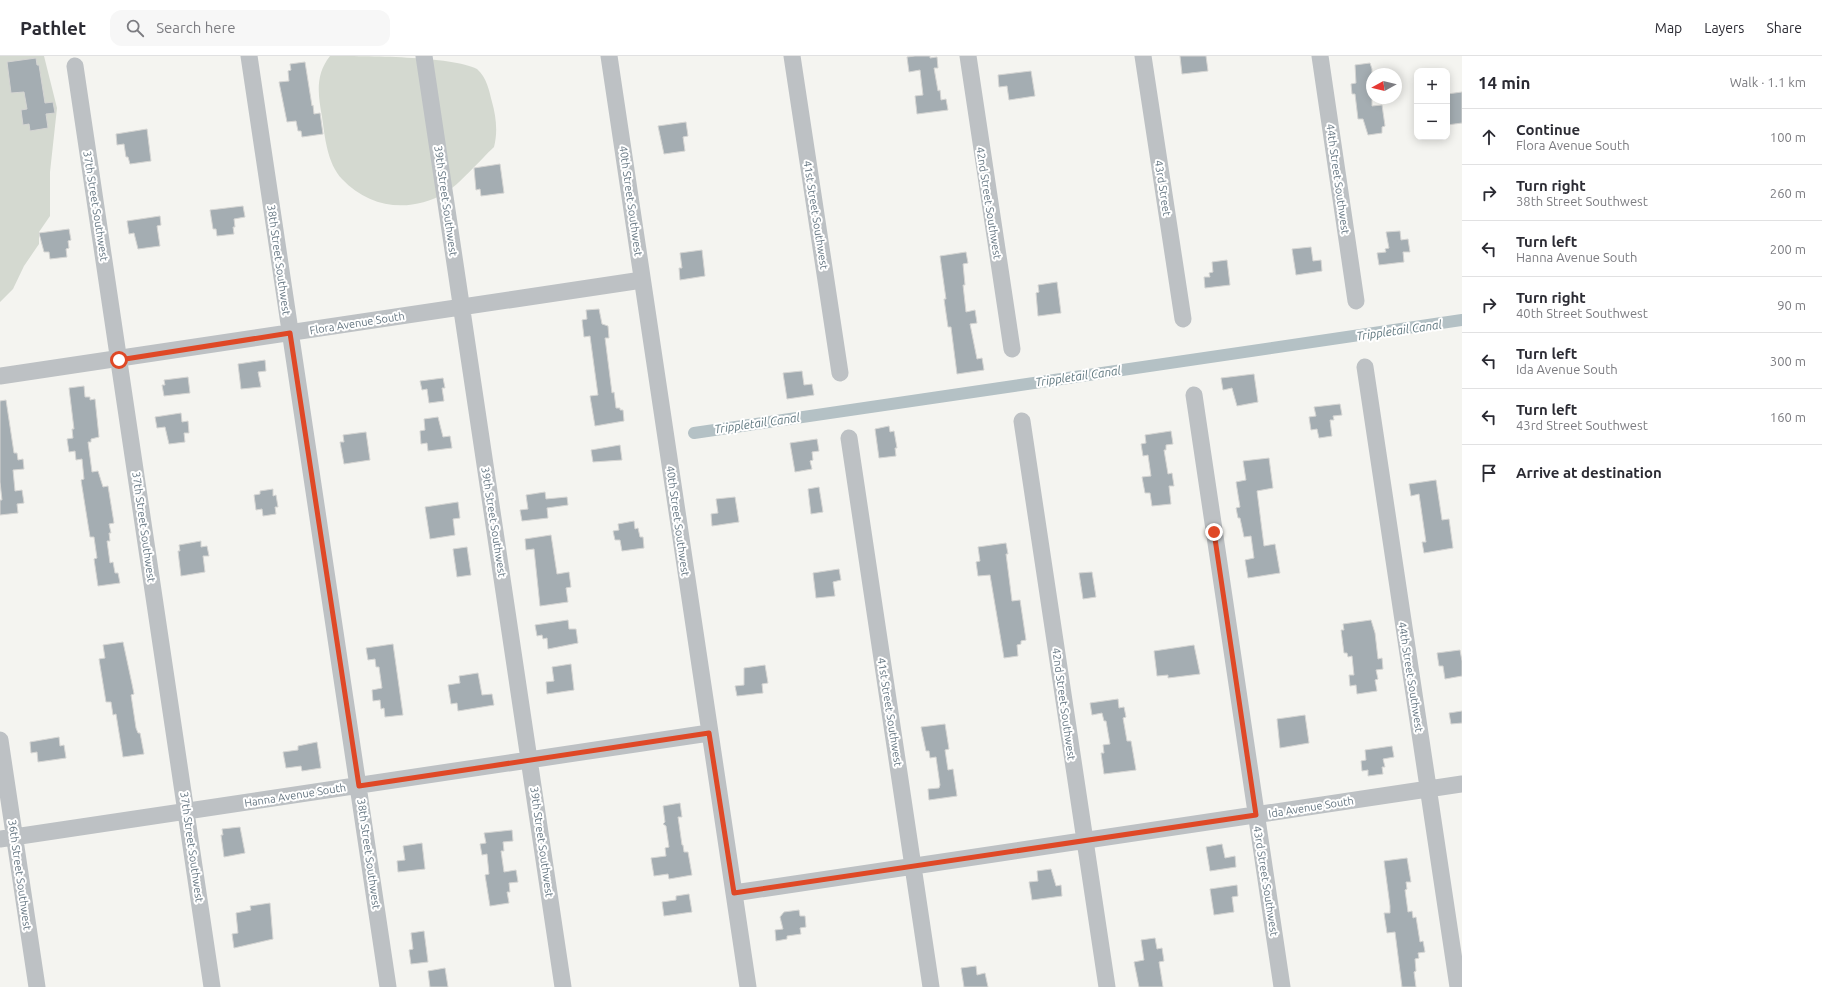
<!DOCTYPE html>
<meta charset="utf-8">
<style>
:root{--surface:#fff;--page:#f7f7f7;--text:#2b2b33;--muted:#7c7c81;--line:#e1e1e2}
body{margin:0;font-family:Ubuntu,sans-serif;background:var(--page);color:var(--text)}
.controls{position:absolute;right:12px;top:12px;display:grid;overflow:hidden;border-radius:8px;box-shadow:0 2px 10px #0003}
.controls button{width:36px;height:36px;display:grid;place-items:center;padding:0;border:0;border-bottom:1px solid var(--line);background:var(--surface);color:var(--text);font:20px sans-serif}
.compass{position:absolute;left:1366px;top:12px;width:36px;height:36px;border-radius:50%;background:var(--surface);box-shadow:0 2px 10px #0003;rotate:262deg}
.stop{position:absolute;width:12px;height:12px;margin:-9px;border:3px solid #df4826;border-radius:50%;background:#fff}
.stop.end{background:#df4826;border-color:#fff;box-shadow:0 1px 4px #0008}
.list{margin:0;padding:0;list-style:none}
h2{display:flex;justify-content:space-between;align-items:center;height:52px;margin:0;padding:0 16px;font-size:17px}
h2 small{font-size:13px;font-weight:400;color:var(--muted)}
.list li{display:grid;grid-template-columns:26px 1fr auto;gap:12px;align-items:center;box-sizing:border-box;height:56px;padding:0 16px;border-top:1px solid var(--line)}
.list b{display:block;font-size:15px;white-space:nowrap}
.list p{margin:0;font-size:13px;white-space:nowrap;color:var(--muted)}
.list em{font-size:13px;font-style:normal;color:var(--muted)}
.icon{flex:none;width:22px;height:22px;fill:none;stroke:currentColor;stroke-width:2;stroke-linecap:round;stroke-linejoin:round}
.map{position:relative;flex:none;width:1462px;height:931px;overflow:hidden}
header{display:flex;align-items:center;gap:24px;box-sizing:border-box;height:56px;padding:0 20px;background:var(--surface);border-bottom:1px solid var(--line)}
header strong{font-size:19px}
nav{display:flex;gap:22px;margin-inline-start:auto;font-size:14px}
.search{width:280px;height:36px;background:var(--page);display:flex;align-items:center;gap:10px;box-sizing:border-box;padding:0 14px;border-radius:12px;color:var(--muted);font-size:15px}
main{display:flex}
aside{flex:1;background:var(--surface)}
.map>svg:first-child{display:block}
</style>
<header>
<strong>Pathlet</strong>
<div class="search"><svg class="icon" aria-label="search" viewBox="0 0 24 24"><circle cx="10" cy="10" r="6"/><path d="M15 15l6 6"/></svg>Search here</div>
<nav><a>Map</a><a>Layers</a><a>Share</a></nav>
</header>
<main>
<div class="map">
<svg width="1462" height="931" viewBox="0 0 1462 931">
<rect width="100%" height="100%" fill="#f4f4f0"/>
<path fill="#d4d9d0" d="M0 0H44L57 52 50 116V160L39 176V188L24 210 13 233 0 246Z
M330 0C364 0 452 0 477 13 487 22 489 34 492 46 496 60 498 76 494 91 481 103 459 129 445 137 411 157 370 153 342 123 327 107 325 81 322 61 318 38 315 19 330 0Z"/>
<g fill="none" stroke-linecap="round" stroke-linejoin="round">
<path stroke="#b4c1c5" stroke-width="12" d="M694 377 1462 264"/>
</g>
<path fill="#a4adb2" stroke="#d5d5d3" d="M915 0H930V2L937 1 938 12H934L938 35 940 34 941 44 946 43 948 54 917 58 915 40 923 39 920 14 909 16 907 1Z
M1180 0H1206L1208 15 1182 18Z
M36 2 37 9H39L45 47 53 46 55 57 46 58 48 72 30 75 29 68 23 69 21 54 27 53 24 36 11 37 7 6Z
M305 6 312 50 313 49 314 58 320 57 323 78 302 81 301 75H298L296 65 287 66 279 26 289 25 288 15 291 14 290 8Z
M1370 7 1372 13V50L1382 49 1385 70 1382 71V77L1368 79 1363 63H1358L1355 38H1352L1351 28 1356 27 1355 9Z
M1031 15 1035 40 1009 44 1007 30 999 31 998 19Z
M1462 36V67L1447 69V38Z
M686 66 688 80 683 81 685 95 664 98 658 70Z
M147 73 151 105 130 108 128 101H126L124 88 117 89 116 78Z
M500 108 504 137 481 140 480 133 476 134 474 112Z
M243 150 245 161 234 163 235 171H233L234 178 217 180 216 173H213L210 154Z
M160 160 161 169 157 170 160 190 138 193 134 177 129 178 127 165Z
M69 173 71 184 68 185 69 192 66 193 67 201 50 203 49 196H44L39 177Z
M1400 175 1401 184 1408 183 1410 196H1403L1404 206 1379 209 1377 197 1386 196 1385 193 1389 192 1386 176Z
M1311 191 1313 205 1321 204 1322 215 1296 219 1292 193Z
M702 194 705 220 680 224 679 212H682L680 197Z
M966 196 968 207 963 208 965 229H963L966 256 975 254 977 267 970 268 977 303 982 302 984 314 957 318 951 271H948L944 243H946L940 200Z
M1227 204 1230 229 1205 232 1204 221H1210L1209 217 1213 216 1212 206Z
M1057 226 1061 257 1038 260 1036 237 1039 236 1038 229Z
M599 253 602 268 608 270 609 282H605L612 337 614 336 616 352H620V354H623L624 365 595 370 590 340 598 339 590 280 584 281 582 264 587 263 586 254Z
M265 304 266 315 258 316 261 331 241 333 238 308Z
M802 315 804 329 812 328 814 339 787 343 783 317Z
M1254 318 1258 346 1237 350 1232 332 1223 334 1221 322Z
M188 321 190 337 164 340 162 329H165L164 324Z
M443 322 445 332H442L444 345 429 347 427 333 422 334 420 325Z
M84 330 85 341H90V344L95 343 99 381 91 383V386H88L92 416 98 415 103 431 108 430 114 467 109 468 111 477H109L110 485H107L110 507 113 506 115 517H118L120 527 98 530 94 503 97 502 94 481H90L81 424 84 423 82 403 76 404 75 395 69 396 67 383 73 382 72 373H74L69 332Z
M6 344 14 397H17L18 404 23 403 24 413 13 414 15 435 22 434 24 447 17 448 18 457 0 459V444H2L0 426V345Z
M1340 348 1342 359 1333 360 1334 364H1330L1332 380 1319 382 1317 373 1311 374 1309 361 1316 360 1314 351Z
M181 357 182 366 188 365 189 377H184L185 386 169 388 165 371 157 372 155 361Z
M438 361 443 381 450 380 452 392 428 395 427 387 421 388 420 375 425 374 424 363Z
M889 370 890 376 894 375 897 392H895L896 400 879 402 875 373Z
M1171 375 1173 388 1166 389V394H1164L1168 418 1172 417 1174 430H1169L1171 448 1152 450 1150 437H1145L1142 421 1151 420 1148 399 1143 400 1141 388 1146 387 1145 379Z
M366 376 370 404 344 408 340 386H344L343 379Z
M817 383 819 395 812 396 813 404 810 405 812 413 795 416 790 387Z
M620 389 622 404 593 406 591 394Z
M1269 402 1273 432 1257 435 1264 490 1275 488 1280 517 1248 522 1245 504 1254 502 1251 480 1244 481 1240 462H1238L1236 452 1240 451 1236 426 1246 424 1243 405Z
M1436 424 1442 464 1449 463 1453 492 1424 497 1422 486H1426L1419 438 1411 440 1409 428Z
M819 431 823 456 811 458 808 433Z
M273 433V440L276 439 278 451H275L276 458 263 460 262 453 256 454 254 439 260 438V435Z
M545 436 546 443 567 441 568 449 547 452 548 462 522 465 520 454 528 453 526 439Z
M735 441 739 466 712 470 711 458 718 457 716 443Z
M458 446 460 462 453 463 455 479 430 483 425 451Z
M634 465 635 473 638 472 640 481H643L644 492 622 495 620 484H615L613 475 619 474 618 468Z
M551 479 557 518 569 516 571 531 566 532 568 546 540 550 534 493 526 494 525 483Z
M201 485V491L207 490 209 500H203L205 516 181 520 178 495H180L179 489Z
M1006 487 1008 498H1006L1012 545 1020 544 1026 584 1021 585V588L1017 589 1018 600 1004 602 990 519 978 520 976 506 980 505 978 491Z
M467 491 471 519 457 521 453 493Z
M839 513 841 524 833 526 835 540 816 542 813 517Z
M1092 516 1096 541 1083 543 1079 517Z
M568 564 569 573H576L578 587 548 593 547 582 543 583 542 579 537 580 535 569Z
M1371 564 1375 577 1378 603 1382 602 1383 613 1376 614 1378 623 1375 624 1377 635 1357 638 1356 629 1350 630 1349 619H1354L1352 600 1348 601 1347 597H1344L1341 574H1344L1343 568Z
M123 586 132 628 134 638 131 639 136 672 138 677H140L144 698 123 701 116 658 113 659 111 646H106L99 603 105 602 103 589Z
M393 588 403 659 385 661 384 652 381 653 380 644 373 645 372 634 382 632 379 611H376L375 603 368 604 366 592Z
M1194 589 1200 618 1168 622V619L1157 620 1154 595Z
M1460 594 1462 605V620L1445 623 1443 610H1439L1437 597Z
M571 608 574 634 547 638 546 626 554 625 552 611Z
M765 609 768 627 762 628 763 637 737 640 735 630 744 629V612Z
M478 617 482 639 492 638 494 649 458 655 457 647 451 648 448 629 460 627 459 620Z
M1118 643 1119 652 1124 651 1126 661 1123 662 1127 685H1131L1136 714 1104 718 1101 697H1104L1103 689 1110 688 1106 665H1104L1102 657 1092 659 1090 647Z
M1462 655V667L1451 668 1449 657Z
M1305 659 1309 687 1280 692 1277 663Z
M945 668 949 693 945 694 948 714 953 713 957 740 929 744 928 733 939 732 940 729 936 701 930 702 929 695H926L921 671Z
M59 681 60 690 64 689 66 702 38 706 37 696 31 697 30 686Z
M317 686 321 712 302 715 301 710 286 712 283 696 298 694V690Z
M1392 690 1394 701 1383 703 1385 711H1382L1383 718 1368 720V714L1362 715 1361 705 1366 704 1365 694Z
M680 747 682 761H678L682 789H683L684 796H688L692 819 669 823 668 818 654 820 651 802 666 800 665 792 669 791 666 770 663 768 665 766 663 750Z
M240 771 245 797 224 801 221 779H223L222 773Z
M512 774 513 785 503 786 504 795H501L504 816 516 814 518 826 509 827 510 836H507L509 847 490 850 485 819 489 818 487 798 482 799 480 788 486 787 484 777Z
M422 787 425 813 398 816 397 805 405 804 403 790Z
M1222 788 1225 802 1235 800 1236 811 1210 815 1206 791Z
M1407 802 1411 826H1406L1407 833 1405 834 1408 856 1412 855 1413 862 1416 861 1420 886 1423 885 1425 896 1418 897 1419 902 1415 903 1416 915 1414 916 1416 931H1402L1395 876 1387 877 1384 857H1390V850L1384 805Z
M1051 813 1056 830 1061 829 1062 840 1032 844 1029 826 1038 825 1037 815Z
M1237 829 1238 840 1232 841 1234 856 1214 859 1210 833Z
M689 838 692 856 664 860 662 846 676 844V840Z
M270 847 273 883 234 892 232 878 238 877 236 857 251 854 250 850Z
M799 854 800 860H805L806 871 800 872 801 878 787 880V883L776 885 775 874 783 873 780 861 784 856Z
M424 875 428 906 411 908 409 894 413 893 411 877Z
M1155 882 1157 893 1162 892 1164 905 1159 906 1163 931H1139L1134 906 1144 904 1141 884Z
M976 910 977 919 985 917 988 931H964L961 912Z
M445 912 448 931H430L428 915Z"/>
<g fill="none" stroke-linecap="round" stroke-linejoin="round">
<path stroke="#bdc1c4" stroke-width="17" d="M249 0 388 931
M424 0 563 931
M609 0 748 931
M792 0 840 317
M968 0 1012 293
M1143 0 1183 263
M1320 0 1356 245
M75 10 212 931
M1365 311 1458 931
M0 320 642 224
M1194 339 1282 931
M1022 365 1107 931
M849 382 931 931
M0 684 37 931
M0 783 709 677
M734 837 1462 728"/>
</g>
<g fill="none" stroke-linecap="round" stroke-linejoin="round">
<path stroke="#df4826" stroke-width="5" d="M119 304 290 277 359 730 709 677 734 837 1256 759 1214 476"/>
</g>
<g text-anchor="middle" dominant-baseline="central" stroke-width="4" stroke-linejoin="round" paint-order="stroke">
<g font-size="11" fill="#647581" stroke="#fff">
<text transform="translate(1338 123) rotate(82)">44th Street Southwest</text>
<text transform="translate(1163 132) rotate(81)">43rd Street</text>
<text transform="translate(446 145) rotate(82)">39th Street Southwest</text>
<text transform="translate(631 145) rotate(82)">40th Street Southwest</text>
<text transform="translate(989 147) rotate(81)">42nd Street Southwest</text>
<text transform="translate(96 150) rotate(81)">37th Street Southwest</text>
<text transform="translate(816 159) rotate(81)">41st Street Southwest</text>
<text transform="translate(279 204) rotate(82)">38th Street Southwest</text>
<text transform="translate(357 267) rotate(-9)">Flora Avenue South</text>
<text transform="translate(678 465) rotate(82)">40th Street Southwest</text>
<text transform="translate(494 466) rotate(81)">39th Street Southwest</text>
<text transform="translate(144 471) rotate(82)">37th Street Southwest</text>
<text transform="translate(1411 621) rotate(81)">44th Street Southwest</text>
<text transform="translate(1064 648) rotate(82)">42nd Street Southwest</text>
<text transform="translate(890 656) rotate(81)">41st Street Southwest</text>
<text transform="translate(295 739) rotate(-9)">Hanna Avenue South</text>
<text transform="translate(1311 751) rotate(-9)">Ida Avenue South</text>
<text transform="translate(542 786) rotate(82)">39th Street Southwest</text>
<text transform="translate(192 791) rotate(82)">37th Street Southwest</text>
<text transform="translate(369 798) rotate(82)">38th Street Southwest</text>
<text transform="translate(20 819) rotate(82)">36th Street Southwest</text>
<text transform="translate(1266 825) rotate(81)">43rd Street Southwest</text>
</g>
<g font-size="12" font-style="italic" fill="#5f777f" stroke="#fff">
<text transform="translate(1399 274) rotate(-8)">Trippletail Canal</text>
<text transform="translate(1078 320) rotate(-8)">Trippletail Canal</text>
<text transform="translate(757 367) rotate(-8)">Trippletail Canal</text>
</g>
</g>
</svg>
<div class="controls">
<button>+</button>
<button>−</button>
</div>
<svg class="compass" viewBox="-18 -18 36 36"><path d="M0-13l5 13h-10z" fill="#e53935"/><path d="M0 13l5-13h-10z" fill="#7c7c81"/></svg>
<div class="stop" style="left:119px;top:304px"></div>
<div class="stop end" style="left:1214px;top:476px"></div>
</div>
<aside>
<h2>14 min<small>Walk · 1.1 km</small></h2>
<ul class="list">
<li><svg class="icon" aria-label="ahead" viewBox="0 0 24 24"><path d="M12 20V5M6 11l6-6 6 6"/></svg><div><b>Continue</b><p>Flora Avenue South</p></div><em>100 m</em></li>
<li><svg class="icon" aria-label="right" viewBox="0 0 24 24"><path d="M7 20v-9h11M14 6l5 5-5 5"/></svg><div><b>Turn right</b><p>38th Street Southwest</p></div><em>260 m</em></li>
<li><svg class="icon" aria-label="left" viewBox="0 0 24 24"><path d="M17 20v-9H6M10 6l-5 5 5 5"/></svg><div><b>Turn left</b><p>Hanna Avenue South</p></div><em>200 m</em></li>
<li><svg class="icon" aria-label="right" viewBox="0 0 24 24"><path d="M7 20v-9h11M14 6l5 5-5 5"/></svg><div><b>Turn right</b><p>40th Street Southwest</p></div><em>90 m</em></li>
<li><svg class="icon" aria-label="left" viewBox="0 0 24 24"><path d="M17 20v-9H6M10 6l-5 5 5 5"/></svg><div><b>Turn left</b><p>Ida Avenue South</p></div><em>300 m</em></li>
<li><svg class="icon" aria-label="left" viewBox="0 0 24 24"><path d="M17 20v-9H6M10 6l-5 5 5 5"/></svg><div><b>Turn left</b><p>43rd Street Southwest</p></div><em>160 m</em></li>
<li><svg class="icon" aria-label="arrive" viewBox="0 0 24 24"><path d="M6 21V4h12l-3 4 3 4H6"/></svg><div><b>Arrive at destination</b></div></li>
</ul>
</aside>
</main>
